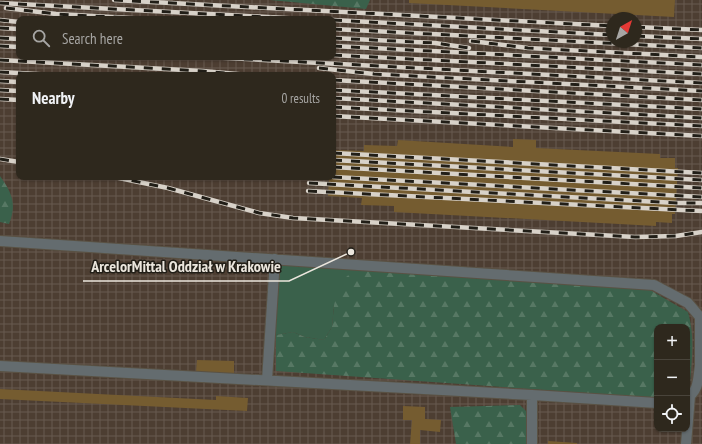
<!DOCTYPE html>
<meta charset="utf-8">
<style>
:root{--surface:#2e281d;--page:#3a342a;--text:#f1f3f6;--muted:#a7a6a4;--line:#49443b}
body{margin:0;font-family:"PT Sans Narrow",sans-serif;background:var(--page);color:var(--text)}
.controls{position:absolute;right:12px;bottom:12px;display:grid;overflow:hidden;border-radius:8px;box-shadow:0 1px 3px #0004}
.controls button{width:36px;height:36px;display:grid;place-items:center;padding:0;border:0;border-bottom:1px solid var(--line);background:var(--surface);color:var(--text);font:20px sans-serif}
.compass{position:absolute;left:606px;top:12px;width:36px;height:36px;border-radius:50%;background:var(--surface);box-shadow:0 1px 3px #0004;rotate:39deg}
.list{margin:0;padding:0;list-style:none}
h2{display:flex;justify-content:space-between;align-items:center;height:52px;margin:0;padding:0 16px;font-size:17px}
h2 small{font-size:13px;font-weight:400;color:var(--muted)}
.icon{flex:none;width:22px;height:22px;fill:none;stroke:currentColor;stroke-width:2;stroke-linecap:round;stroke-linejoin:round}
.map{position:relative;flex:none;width:702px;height:444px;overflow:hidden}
.search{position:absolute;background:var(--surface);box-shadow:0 1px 3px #0004;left:16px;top:16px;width:320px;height:44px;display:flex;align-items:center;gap:10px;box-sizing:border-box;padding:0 14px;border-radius:8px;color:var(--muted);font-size:15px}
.panel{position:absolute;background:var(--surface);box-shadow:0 1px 3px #0004;left:16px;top:72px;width:320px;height:108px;border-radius:8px}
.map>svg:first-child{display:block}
</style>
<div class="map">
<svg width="702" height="444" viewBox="0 0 702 444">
<defs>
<pattern id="industrial-grid" width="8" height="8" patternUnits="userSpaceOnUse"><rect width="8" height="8" fill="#4d3e32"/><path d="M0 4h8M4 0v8" fill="none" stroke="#675a4f"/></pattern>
<pattern id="forest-firs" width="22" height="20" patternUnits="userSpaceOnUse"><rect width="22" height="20" fill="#3a614b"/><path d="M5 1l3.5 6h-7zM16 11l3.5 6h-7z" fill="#577864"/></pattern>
</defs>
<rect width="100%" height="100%" fill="#3e3627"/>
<path fill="url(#industrial-grid)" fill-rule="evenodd" d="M0 0H702V444H0ZM612 18H636V42H612ZM19 19H333V57H19ZM19 75H333V177H19ZM657 327H687V429H657Z"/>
<path fill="#3a614b" d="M282 265 361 269 334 305 332 327 324 340 305 337 293 332 276 335V271Z"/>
<path fill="url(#forest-firs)" d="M270 0H370L366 9Z
M0 176C12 193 17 204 9 224L0 222Z
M361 269 650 290 688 312C695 336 692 359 690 383L687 388V327H657V398L276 371V335L293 332 305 337 324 340 332 327 334 305 339 288 347 276Z
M520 405 526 411V444H456L450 407Z"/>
<path fill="#755c30" d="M409 0H675L674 17 409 3Z
M513 139 536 140V148L660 154V158H675V168H678L675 214H672V223L656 222V226L394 212V206L361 205 362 198 328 196 329 177H333V150L364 151V145L397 146 398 140 513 147Z
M197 360 234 361V375L196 372Z
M0 389 216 400V396L248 398 247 411 0 399Z
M403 406 425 407V419L441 420 440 432 420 430V444H410L412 420H403Z
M548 441 577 443V444H548Z"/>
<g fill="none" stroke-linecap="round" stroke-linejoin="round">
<g stroke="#5a5244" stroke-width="12">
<path id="minor" d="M0 241 654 285 688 303 700 317V366H702
M0 366 532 395 657 403
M267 380 275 259
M687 397C699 392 698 377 700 366
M532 444V395
M686 444 690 396"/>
</g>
<use href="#minor" stroke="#646c6f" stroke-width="10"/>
<g stroke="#d8d2c9" stroke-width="4.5">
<path id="rail" d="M114 0 612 26
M0 3 304 19
M6 8 56 14 149 19
M0 20 19 22
M333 20 612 35
M636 27 702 30
M0 28 19 29
M333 29 702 48
M636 36 702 39
M0 38 19 39
M333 38 435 43 469 48
M471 41 528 48 702 57
M0 46 19 47
M333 46 702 65
M333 55 702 74
M208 57 702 83
M0 60 202 71 249 75
M319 68 374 74 702 91
M0 72 55 75
M333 80 702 100
M0 81 19 82
M0 90 19 91
M333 90 702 109
M333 98 702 118
M0 99 19 100
M333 107 702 126
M333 116 702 136
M333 153 702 173
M0 159 19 162
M333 160 702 180
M333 167 702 188
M114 177 168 188 259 213 293 218 635 237 676 236 702 232
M333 177 702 197
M309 183 677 203H702
M308 191 702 211"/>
</g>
<use href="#rail" stroke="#211e17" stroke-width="3" stroke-dasharray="9" stroke-linecap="butt"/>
</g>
<path fill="none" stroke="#ebe6dd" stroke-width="1.5" d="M351 252L289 281H83"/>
<circle fill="#ebe6dd" stroke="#211e17" stroke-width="1.5" cx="351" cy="252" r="4"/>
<g font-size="16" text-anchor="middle" font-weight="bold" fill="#ebe6dd" stroke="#211e17" stroke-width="3" stroke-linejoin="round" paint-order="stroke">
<text x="186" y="272">ArcelorMittal Oddział w Krakowie</text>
</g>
</svg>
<div class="controls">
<button>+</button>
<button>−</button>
<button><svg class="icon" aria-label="locate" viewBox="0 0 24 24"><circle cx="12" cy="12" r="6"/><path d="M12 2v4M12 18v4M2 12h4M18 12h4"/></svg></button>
</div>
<svg class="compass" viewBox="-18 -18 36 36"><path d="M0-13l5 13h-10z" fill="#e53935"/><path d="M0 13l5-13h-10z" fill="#a7a6a4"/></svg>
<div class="search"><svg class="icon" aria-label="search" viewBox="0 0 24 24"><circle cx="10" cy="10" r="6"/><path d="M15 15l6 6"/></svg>Search here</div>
<section class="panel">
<h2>Nearby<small>0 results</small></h2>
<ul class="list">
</ul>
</section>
</div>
